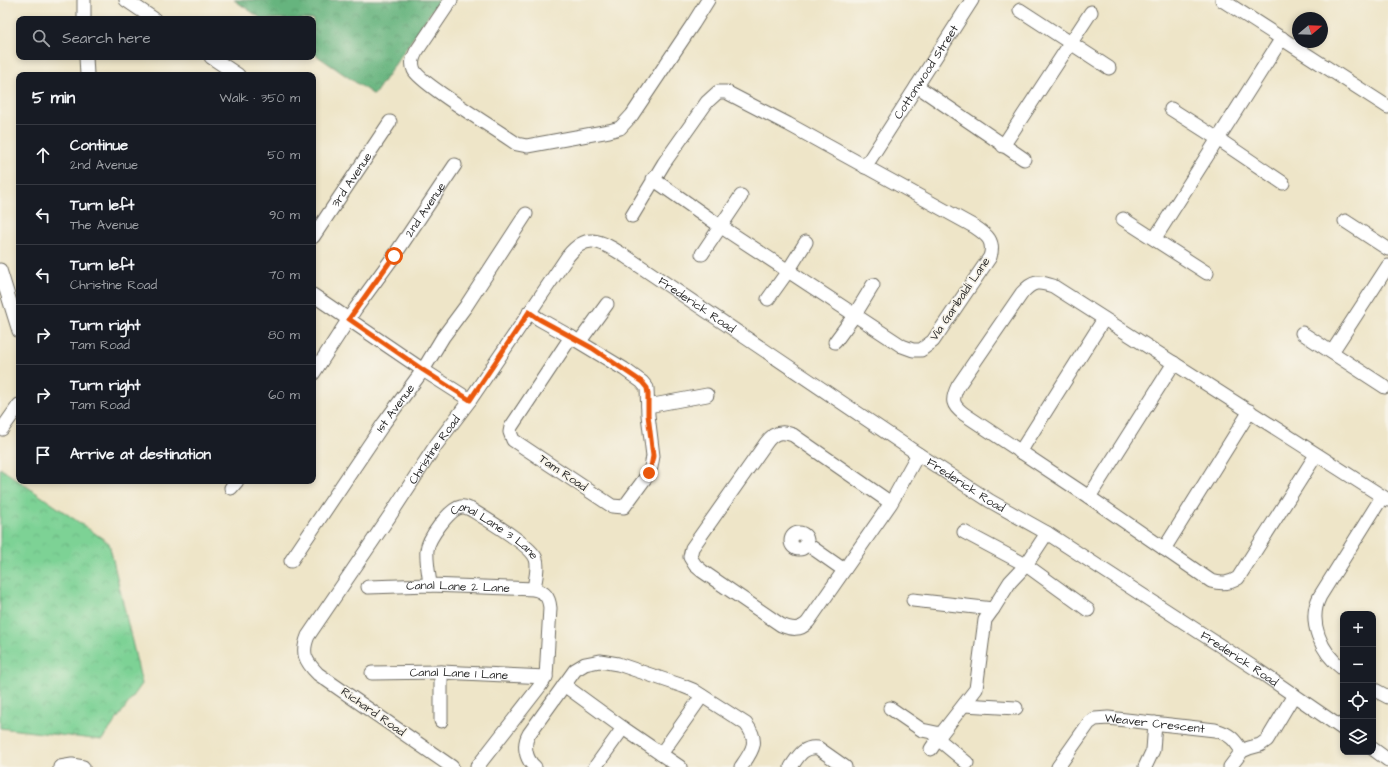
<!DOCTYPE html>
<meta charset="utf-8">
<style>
:root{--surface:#171b24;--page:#242831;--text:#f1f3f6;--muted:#9ea1a6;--line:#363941}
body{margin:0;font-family:"Architects Daughter",sans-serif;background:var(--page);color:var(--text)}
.controls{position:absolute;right:12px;bottom:12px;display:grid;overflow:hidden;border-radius:8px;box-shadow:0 2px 6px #0003}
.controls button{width:36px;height:36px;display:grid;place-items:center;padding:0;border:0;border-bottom:1px solid var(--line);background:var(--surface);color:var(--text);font:20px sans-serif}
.compass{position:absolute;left:1292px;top:12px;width:36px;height:36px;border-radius:50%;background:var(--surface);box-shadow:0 2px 6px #0003;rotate:71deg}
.stop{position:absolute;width:12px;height:12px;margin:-9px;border:3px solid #ea580c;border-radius:50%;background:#fff}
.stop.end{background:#ea580c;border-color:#fff;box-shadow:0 1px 4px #0008}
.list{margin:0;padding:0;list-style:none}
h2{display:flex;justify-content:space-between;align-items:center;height:52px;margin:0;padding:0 16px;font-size:17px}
h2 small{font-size:13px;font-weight:400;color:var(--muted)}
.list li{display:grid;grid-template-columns:26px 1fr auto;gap:12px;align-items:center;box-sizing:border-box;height:60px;padding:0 16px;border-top:1px solid var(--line)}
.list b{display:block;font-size:15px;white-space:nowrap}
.list p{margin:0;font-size:13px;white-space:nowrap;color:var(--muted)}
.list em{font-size:13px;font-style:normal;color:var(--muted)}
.icon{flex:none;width:22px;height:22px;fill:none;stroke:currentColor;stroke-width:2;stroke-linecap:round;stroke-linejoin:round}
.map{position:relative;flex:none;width:1388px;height:767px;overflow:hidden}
.search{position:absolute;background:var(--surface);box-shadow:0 2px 6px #0003;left:16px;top:16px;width:300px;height:44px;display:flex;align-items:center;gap:10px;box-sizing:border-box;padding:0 14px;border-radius:8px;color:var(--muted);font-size:15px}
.panel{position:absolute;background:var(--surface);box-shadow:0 2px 6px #0003;left:16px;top:72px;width:300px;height:412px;border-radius:8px}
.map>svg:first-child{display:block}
</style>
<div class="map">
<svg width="1388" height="767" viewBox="0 0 1388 767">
<defs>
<pattern id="forest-crowns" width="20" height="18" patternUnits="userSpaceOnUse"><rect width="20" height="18" fill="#66b47e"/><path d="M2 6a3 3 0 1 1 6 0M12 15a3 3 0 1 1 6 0" fill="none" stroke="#549367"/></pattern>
<pattern id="park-crowns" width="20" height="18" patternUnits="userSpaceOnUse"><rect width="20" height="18" fill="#7dd295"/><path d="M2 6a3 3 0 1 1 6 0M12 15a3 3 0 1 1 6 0" fill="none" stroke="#6cb481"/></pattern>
</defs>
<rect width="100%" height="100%" fill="#f7f3e8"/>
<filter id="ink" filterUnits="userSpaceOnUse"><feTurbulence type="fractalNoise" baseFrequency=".025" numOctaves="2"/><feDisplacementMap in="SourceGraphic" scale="8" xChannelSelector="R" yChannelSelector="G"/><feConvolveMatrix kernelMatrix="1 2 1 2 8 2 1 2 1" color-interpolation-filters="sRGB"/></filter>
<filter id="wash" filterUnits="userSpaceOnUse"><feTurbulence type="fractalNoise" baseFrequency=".012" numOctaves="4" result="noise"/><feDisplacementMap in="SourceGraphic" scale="16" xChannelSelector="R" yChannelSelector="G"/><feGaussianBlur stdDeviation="0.9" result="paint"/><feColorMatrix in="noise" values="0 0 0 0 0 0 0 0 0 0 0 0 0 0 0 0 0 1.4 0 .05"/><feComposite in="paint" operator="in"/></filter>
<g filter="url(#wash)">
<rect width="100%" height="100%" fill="#eee5c8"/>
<path fill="url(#forest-crowns)" stroke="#487054" d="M234 0H439L374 95 313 53V19H262Z"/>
<path fill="url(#park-crowns)" stroke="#547e60" d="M0 468 109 543 142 684 102 740 0 728Z"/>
</g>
<g filter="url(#ink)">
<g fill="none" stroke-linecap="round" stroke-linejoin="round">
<g stroke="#6f6c62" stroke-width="15">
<g id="street">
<path d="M84 0V19"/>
<path d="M126 0 154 19"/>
<path d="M451 0 416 52C413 58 411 63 414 70 419 82 492 127 508 138L517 144 527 146 609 131 620 128 632 115 693 24 708 0"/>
<path d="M1222 0 1388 107"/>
<path d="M1020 10 1109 68"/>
<path d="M86 57 87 75"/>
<path d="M211 57 238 75"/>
<path d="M917 86 1024 159"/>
<path d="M1171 109 1218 139 1283 183"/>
<path d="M1003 146 1091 12"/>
<path id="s1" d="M865 167 972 0"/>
<path d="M632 216 664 163 707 102 718 92H726L788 124 975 227C987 235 995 241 990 257L933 341 921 350H913L902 346 720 226 653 179"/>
<path d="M1123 219 1207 273"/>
<path d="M1345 221 1388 249"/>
<path id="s2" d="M313 237 390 122"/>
<path d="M1155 238 1282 38"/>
<path d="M702 254 741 196"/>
<path d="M0 270 19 331"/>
<path d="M313 295 423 370 470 400"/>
<path d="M768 299 788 271 806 242"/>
<path d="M529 312 539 319 571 337"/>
<path d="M1302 333 1385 387"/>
<path d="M571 337 624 369 642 382 647 388 648 415 653 456 651 467 649 473 624 507 612 506 513 440 510 432 511 427Z"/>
<path d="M580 341 607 304"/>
<path d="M835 342 854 316 873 285"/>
<path d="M1332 352 1388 266"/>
<path id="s3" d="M313 374 356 308 394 256 455 165"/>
<path d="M648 406 707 395"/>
<path d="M2 429 19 405"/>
<path d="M1020 452 1104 319"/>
<path d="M1316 455 1238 578C1229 584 1221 584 1211 581L1089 497 964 414C952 405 951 400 958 386L1022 293C1033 281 1038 281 1053 286L1388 500"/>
<path d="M231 488 237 481"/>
<path d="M1089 497 1174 363"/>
<path d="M891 503 793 435C781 430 773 433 766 443L692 548 690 557 695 565 702 571 781 625C791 629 800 631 808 622L891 503 918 454"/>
<path d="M964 532 1026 565 1088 610"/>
<circle cx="799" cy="541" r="8"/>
<path d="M807 544 844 570"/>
<path d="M1164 549 1250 411"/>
<path id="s4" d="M291 561 384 423 423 370 443 337 466 306 526 214"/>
<path id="s5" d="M430 585C429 574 426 561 427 550 428 539 449 509 461 507 464 506 467 508 470 509 483 517 532 546 536 559 539 567 535 580 534 589"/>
<path id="s6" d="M368 587 430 585 534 589C545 592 549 597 550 608L546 677 540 686 477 767"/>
<path d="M913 600 993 609"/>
<path d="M1343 669C1321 653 1307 621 1320 596L1382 497"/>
<path id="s7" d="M372 673 441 672 546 677"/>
<path d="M564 685 623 728 680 767"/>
<path d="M1373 689 1388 697"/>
<path d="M964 705 1016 708"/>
<path d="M890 708 922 730 941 734"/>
<path d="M441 721V672"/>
<path d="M938 739 967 763"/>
<path d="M931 749 941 734 976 689 985 620 993 609 1010 582 1026 565 1047 533"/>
<path d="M1373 749 1388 760"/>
<path d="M661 754 702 696"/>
<path d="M60 767 72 765 83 767"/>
<path id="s8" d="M452 767 318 674C305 661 301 653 308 636L389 517 436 445 470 400 568 256C588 231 602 242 625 256L918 454 990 501 1047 533 1256 669 1343 729"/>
<path d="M535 767C525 759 523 744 529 734L575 670 585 664 600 661 618 664 683 686 693 690 746 724C760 742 752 751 741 767"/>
<path d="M595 767 623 728"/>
<path d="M791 767C798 757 803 746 818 748L845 767"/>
<path id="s9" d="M1058 767 1089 723 1095 719 1108 718 1215 730C1230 734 1234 739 1242 751"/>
<path d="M1145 767 1153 750 1155 723"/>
<path d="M1230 767 1242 751 1249 748 1260 745 1267 740 1294 695"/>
</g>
</g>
<use href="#street" stroke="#fff" stroke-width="13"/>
</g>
</g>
<g fill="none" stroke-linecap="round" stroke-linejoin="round" filter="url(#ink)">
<path stroke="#ea580c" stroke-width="5" d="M394 256 349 319 423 370 470 400 529 312 539 319 592 348 642 382 647 388 648 394V415L653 456 651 467 649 473"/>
</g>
<g text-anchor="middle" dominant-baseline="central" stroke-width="3.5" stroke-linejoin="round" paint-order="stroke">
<g font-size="12" fill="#2b2b2b" stroke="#f7f3e8">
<text stroke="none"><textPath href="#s1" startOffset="113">Cottonwood Street</textPath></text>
<text stroke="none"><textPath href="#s2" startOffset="69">3rd Avenue</textPath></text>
<text stroke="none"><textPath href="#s3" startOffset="199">2nd Avenue</textPath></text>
<text transform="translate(960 299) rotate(-56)">Via Garibaldi Lane</text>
<text stroke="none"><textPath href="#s8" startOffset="819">Frederick Road</textPath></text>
<text stroke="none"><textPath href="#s4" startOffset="185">1st Avenue</textPath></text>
<text stroke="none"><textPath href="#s8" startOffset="431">Christine Road</textPath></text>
<text transform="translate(563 473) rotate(34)">Tam Road</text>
<text stroke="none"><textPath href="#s8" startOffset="1143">Frederick Road</textPath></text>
<text stroke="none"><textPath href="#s5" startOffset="132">Canal Lane 3 Lane</textPath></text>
<text stroke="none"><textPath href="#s6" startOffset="90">Canal Lane 2 Lane</textPath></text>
<text stroke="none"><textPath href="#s8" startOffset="1467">Frederick Road</textPath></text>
<text stroke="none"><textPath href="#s7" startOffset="87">Canal Lane 1 Lane</textPath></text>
<text transform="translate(373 712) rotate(35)">Richard Road</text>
<text stroke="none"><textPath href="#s9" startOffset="121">Weaver Crescent</textPath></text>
</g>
</g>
</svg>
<div class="controls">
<button>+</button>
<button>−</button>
<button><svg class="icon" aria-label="locate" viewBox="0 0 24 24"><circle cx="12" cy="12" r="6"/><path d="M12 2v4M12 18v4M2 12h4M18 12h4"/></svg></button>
<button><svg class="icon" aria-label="layers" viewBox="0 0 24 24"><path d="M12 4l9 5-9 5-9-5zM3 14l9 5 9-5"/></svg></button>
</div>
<svg class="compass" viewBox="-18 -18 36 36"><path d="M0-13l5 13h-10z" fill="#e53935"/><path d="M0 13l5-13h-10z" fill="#9ea1a6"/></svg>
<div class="stop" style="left:394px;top:256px"></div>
<div class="stop end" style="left:649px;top:473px"></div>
<div class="search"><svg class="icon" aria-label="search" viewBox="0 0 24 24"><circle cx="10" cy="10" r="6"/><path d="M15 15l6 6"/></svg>Search here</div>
<section class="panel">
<h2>5 min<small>Walk · 350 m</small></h2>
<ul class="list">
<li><svg class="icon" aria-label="ahead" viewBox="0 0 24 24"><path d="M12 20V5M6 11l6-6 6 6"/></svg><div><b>Continue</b><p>2nd Avenue</p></div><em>50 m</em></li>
<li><svg class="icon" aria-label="left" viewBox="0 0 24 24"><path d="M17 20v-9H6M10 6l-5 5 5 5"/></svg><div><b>Turn left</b><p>The Avenue</p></div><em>90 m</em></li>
<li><svg class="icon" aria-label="left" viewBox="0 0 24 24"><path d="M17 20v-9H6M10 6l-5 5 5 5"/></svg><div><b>Turn left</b><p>Christine Road</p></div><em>70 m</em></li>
<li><svg class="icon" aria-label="right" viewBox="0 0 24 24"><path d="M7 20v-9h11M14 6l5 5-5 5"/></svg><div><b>Turn right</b><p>Tam Road</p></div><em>80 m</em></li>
<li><svg class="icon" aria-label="right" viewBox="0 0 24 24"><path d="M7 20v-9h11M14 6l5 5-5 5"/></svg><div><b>Turn right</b><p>Tam Road</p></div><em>60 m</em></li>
<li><svg class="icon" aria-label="arrive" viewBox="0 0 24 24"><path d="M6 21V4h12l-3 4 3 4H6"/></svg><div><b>Arrive at destination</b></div></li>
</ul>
</section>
</div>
